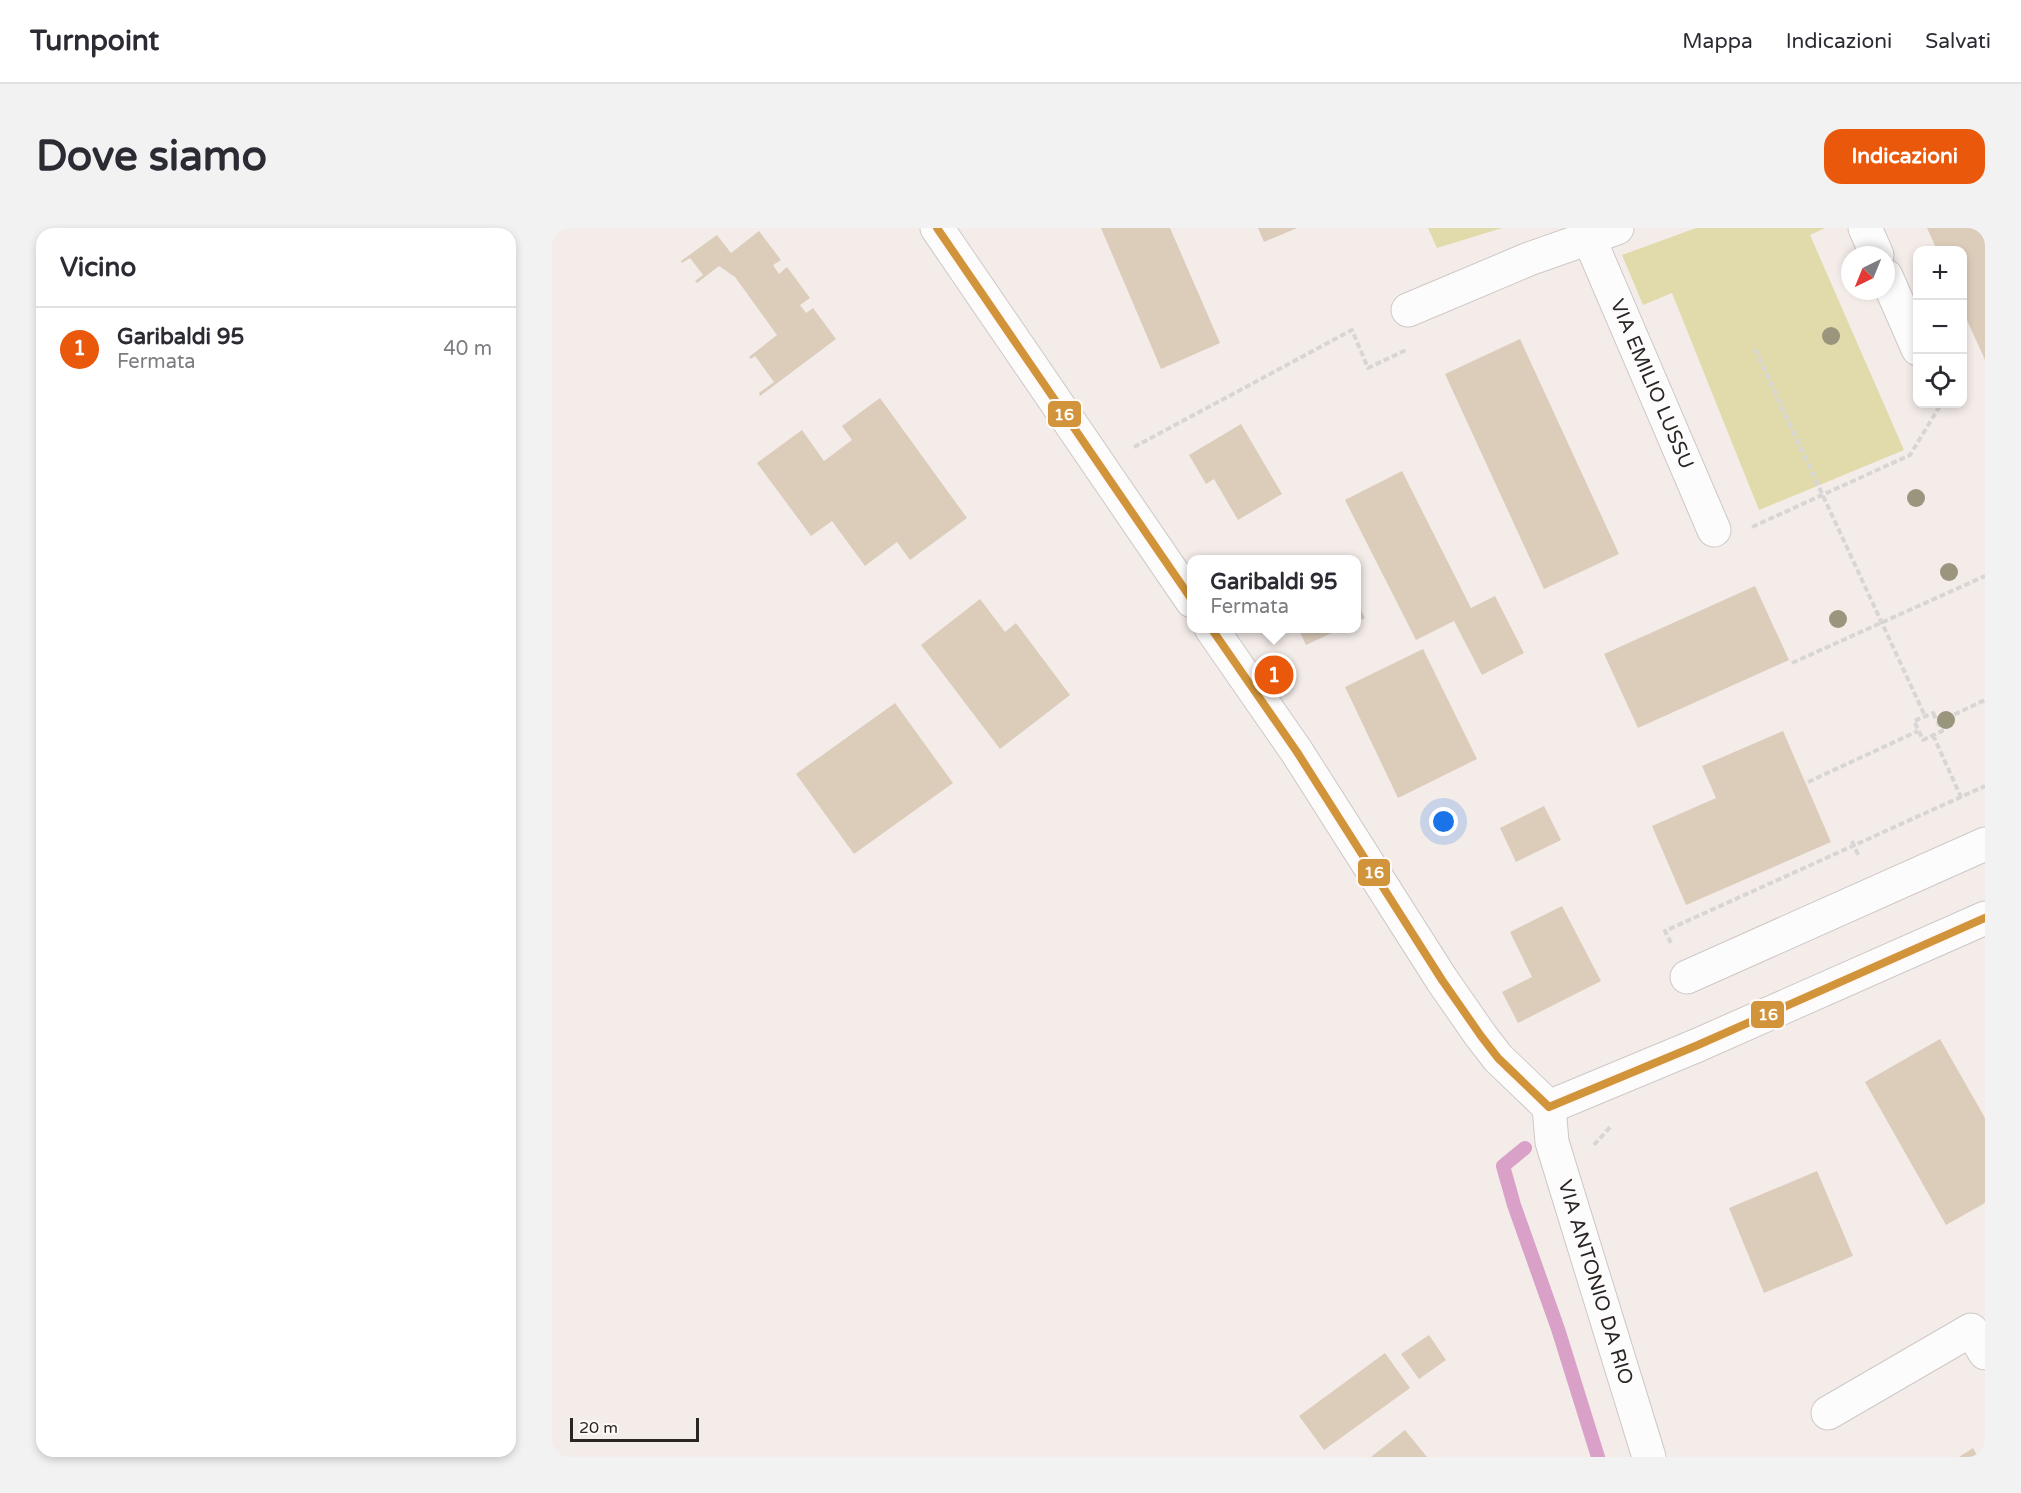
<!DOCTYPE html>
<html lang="it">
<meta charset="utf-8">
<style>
:root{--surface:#fff;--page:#f2f2f3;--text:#2b2b33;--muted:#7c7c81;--line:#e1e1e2;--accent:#ea580c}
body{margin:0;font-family:"Varela Round",sans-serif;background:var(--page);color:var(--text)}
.controls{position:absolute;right:18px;top:18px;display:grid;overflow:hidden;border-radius:12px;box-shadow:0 3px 9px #0003}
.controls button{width:54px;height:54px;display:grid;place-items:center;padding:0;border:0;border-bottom:2px solid var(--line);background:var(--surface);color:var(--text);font:30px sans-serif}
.compass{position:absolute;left:1289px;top:18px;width:54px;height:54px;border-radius:50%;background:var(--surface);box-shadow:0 3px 9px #0003;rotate:223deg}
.scale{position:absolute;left:18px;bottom:15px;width:129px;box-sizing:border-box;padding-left:6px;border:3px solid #2b2624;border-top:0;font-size:16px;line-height:21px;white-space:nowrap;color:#2b2624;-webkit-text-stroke:4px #fff9f7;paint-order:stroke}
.you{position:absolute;left:892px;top:594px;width:21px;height:21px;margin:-15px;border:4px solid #fff;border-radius:50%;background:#1a73e8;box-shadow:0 0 0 9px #1a73e833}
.badge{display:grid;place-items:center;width:39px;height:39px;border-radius:50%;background:var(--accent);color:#fff;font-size:20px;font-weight:700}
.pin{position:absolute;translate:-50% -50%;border:3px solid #fff;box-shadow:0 2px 6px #0006}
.popup{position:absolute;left:635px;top:327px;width:174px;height:78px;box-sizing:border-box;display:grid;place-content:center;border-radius:12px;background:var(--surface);filter:drop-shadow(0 2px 4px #0005);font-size:20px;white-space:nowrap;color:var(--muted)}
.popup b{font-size:22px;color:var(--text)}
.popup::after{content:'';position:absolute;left:50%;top:100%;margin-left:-12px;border:12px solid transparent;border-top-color:var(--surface)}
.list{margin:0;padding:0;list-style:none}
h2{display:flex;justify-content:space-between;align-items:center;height:78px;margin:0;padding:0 24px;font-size:26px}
h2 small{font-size:20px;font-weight:400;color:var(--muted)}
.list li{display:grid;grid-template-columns:39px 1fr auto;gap:18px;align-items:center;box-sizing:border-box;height:84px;padding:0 24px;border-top:2px solid var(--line)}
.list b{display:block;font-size:22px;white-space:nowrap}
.list p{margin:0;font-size:20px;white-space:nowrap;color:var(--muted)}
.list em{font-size:20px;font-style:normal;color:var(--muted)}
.icon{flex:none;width:33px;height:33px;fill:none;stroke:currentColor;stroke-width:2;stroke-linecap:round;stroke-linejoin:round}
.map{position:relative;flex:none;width:1433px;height:1229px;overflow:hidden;border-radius:18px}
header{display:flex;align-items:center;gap:36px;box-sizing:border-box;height:84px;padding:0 30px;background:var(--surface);border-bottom:2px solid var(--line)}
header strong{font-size:28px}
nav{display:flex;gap:33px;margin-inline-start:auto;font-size:21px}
.intro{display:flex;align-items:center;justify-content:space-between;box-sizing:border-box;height:144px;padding:0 36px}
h1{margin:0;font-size:42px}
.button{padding:15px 27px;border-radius:18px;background:var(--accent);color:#fff;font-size:21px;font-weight:700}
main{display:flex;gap:36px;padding:0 36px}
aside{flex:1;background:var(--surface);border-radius:18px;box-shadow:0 3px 9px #0003}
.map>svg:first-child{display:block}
</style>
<header>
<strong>Turnpoint</strong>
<nav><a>Mappa</a><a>Indicazioni</a><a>Salvati</a></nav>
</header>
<div class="intro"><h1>Dove siamo</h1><a class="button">Indicazioni</a></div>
<main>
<aside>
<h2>Vicino<small></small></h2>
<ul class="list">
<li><span class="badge">1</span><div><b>Garibaldi 95</b><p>Fermata</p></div><em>40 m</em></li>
</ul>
</aside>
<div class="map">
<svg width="1433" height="1229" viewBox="0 0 1433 1229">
<rect width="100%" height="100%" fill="#f4ece9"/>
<path fill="#e1daab" d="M876 0H950L885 20Z
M1144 0H1273L1258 7 1352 222 1207 282 1120 65 1091 77 1070 27Z"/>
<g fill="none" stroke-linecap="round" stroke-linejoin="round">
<path stroke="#d9a0c8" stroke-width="14" d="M973 920 951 938 962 977 1006 1101 1046 1229"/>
</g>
<path fill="#dccdbb" d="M549 0H618L668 115 609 141Z
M706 0H745L712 14Z
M1375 0H1433V132L1410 81V22H1385Z
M207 3 229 32 221 37 227 46 235 39 258 70 248 77 254 85 261 80 284 111 208 168 207 165 222 154 203 128 199 131 197 129 225 107 183 49 167 38 145 55 143 53 151 47 138 30 130 35 129 33 165 7 179 25Z
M968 111 1067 326 992 361 893 146Z
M328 170 415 290 358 332 345 314 313 338 280 293 259 308 205 235 250 202 272 233 300 212 290 198Z
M689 196 730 266 686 292 662 251 654 256 637 227Z
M850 243 919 380 943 368 972 425 930 447 902 393 864 412 793 272Z
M1203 358 1237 432 1086 500 1052 426Z
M428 371 453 404 464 395 518 467 448 521 369 417Z
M804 372 813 390 804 394Z
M746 400H790L754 417Z
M871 421 925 531 846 570 793 459Z
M343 475 401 555 302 626 244 546Z
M1231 503 1279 614 1134 677 1100 598 1164 570 1150 538Z
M992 578 1009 612 964 634 948 600Z
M1010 678 1049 753 966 795 950 764 980 749 958 704Z
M1388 811 1433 890V975L1394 997 1313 854Z
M1265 943 1301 1028 1212 1065 1177 980Z
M877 1107 894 1132 867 1151 849 1126Z
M833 1125 858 1160 772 1222 747 1188Z
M853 1202 875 1229H819Z
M1421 1220 1426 1229H1407Z"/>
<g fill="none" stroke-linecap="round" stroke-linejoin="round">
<g stroke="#cec8c6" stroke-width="35">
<g id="minor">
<path d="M385 0 640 373"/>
<path d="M1313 0 1325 27"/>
<path id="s1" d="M1037 10 1162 302"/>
<path d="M1334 48 1366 121"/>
<path d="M856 82 977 31 1065 0"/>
<path d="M659 400 745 524 890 752 929 808 946 830 997 879"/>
<path d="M1135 749 1433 616"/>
<path d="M997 879 1146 817 1433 690"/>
<path id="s2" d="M997 879 1000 914 1097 1229"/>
<path d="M1276 1185 1419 1102 1433 1125"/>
</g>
</g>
<path stroke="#d8d6d5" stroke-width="4" stroke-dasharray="6 3" stroke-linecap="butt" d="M1203 121 1373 488
M582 219 800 102 816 140 854 122
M1200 299 1358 227 1389 176
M1240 435 1433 348
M1381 485 1390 503 1371 512 1362 493Z
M1386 494 1433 472
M1381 507 1409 569
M1256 554 1366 503
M1300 613 1307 629
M1119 715 1113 703 1433 558
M1042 917 1059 898"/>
<use href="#minor" stroke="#fdfcfc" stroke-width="33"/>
<g stroke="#fff9f7" stroke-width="12">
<path id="bus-1" d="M385 0 640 372
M659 400 745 524 890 752 929 808 946 830 997 879
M997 879 1146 817 1433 690"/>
</g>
<use href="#bus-1" stroke="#d1943a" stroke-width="8"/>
</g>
<g fill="#9a957d">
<circle cx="1279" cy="108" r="9"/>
<circle cx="1364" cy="270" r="9"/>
<circle cx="1397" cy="344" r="9"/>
<circle cx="1286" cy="391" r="9"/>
<circle cx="1394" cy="492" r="9"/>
</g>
<g text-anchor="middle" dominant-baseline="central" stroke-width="5" stroke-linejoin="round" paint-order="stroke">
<g font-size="20" fill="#2b2624" stroke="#fff9f7">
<text stroke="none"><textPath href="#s1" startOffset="159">VIA EMILIO LUSSU</textPath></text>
<text stroke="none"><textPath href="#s2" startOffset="182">VIA ANTONIO DA RIO</textPath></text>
</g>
</g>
<g stroke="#fff9f7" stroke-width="2">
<rect x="495" y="172" width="35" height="28" rx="6" fill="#d1943a"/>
<rect x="805" y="630" width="34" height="29" rx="6" fill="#d1943a"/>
<rect x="1198" y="772" width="35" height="29" rx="6" fill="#d1943a"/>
</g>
<g font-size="16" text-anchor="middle" font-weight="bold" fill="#fff">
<text x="512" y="192">16</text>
<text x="822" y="650">16</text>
<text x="1216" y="792">16</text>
</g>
</svg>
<div class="controls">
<button>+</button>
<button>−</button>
<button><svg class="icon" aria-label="locate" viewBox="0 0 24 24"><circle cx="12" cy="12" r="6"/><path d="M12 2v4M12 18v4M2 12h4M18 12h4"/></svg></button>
</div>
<svg class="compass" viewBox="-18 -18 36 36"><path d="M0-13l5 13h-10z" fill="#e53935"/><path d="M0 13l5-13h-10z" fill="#7c7c81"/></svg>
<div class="scale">20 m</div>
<div class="you"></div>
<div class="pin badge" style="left:722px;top:447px">1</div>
<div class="popup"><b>Garibaldi 95</b>Fermata</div>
</div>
</main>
